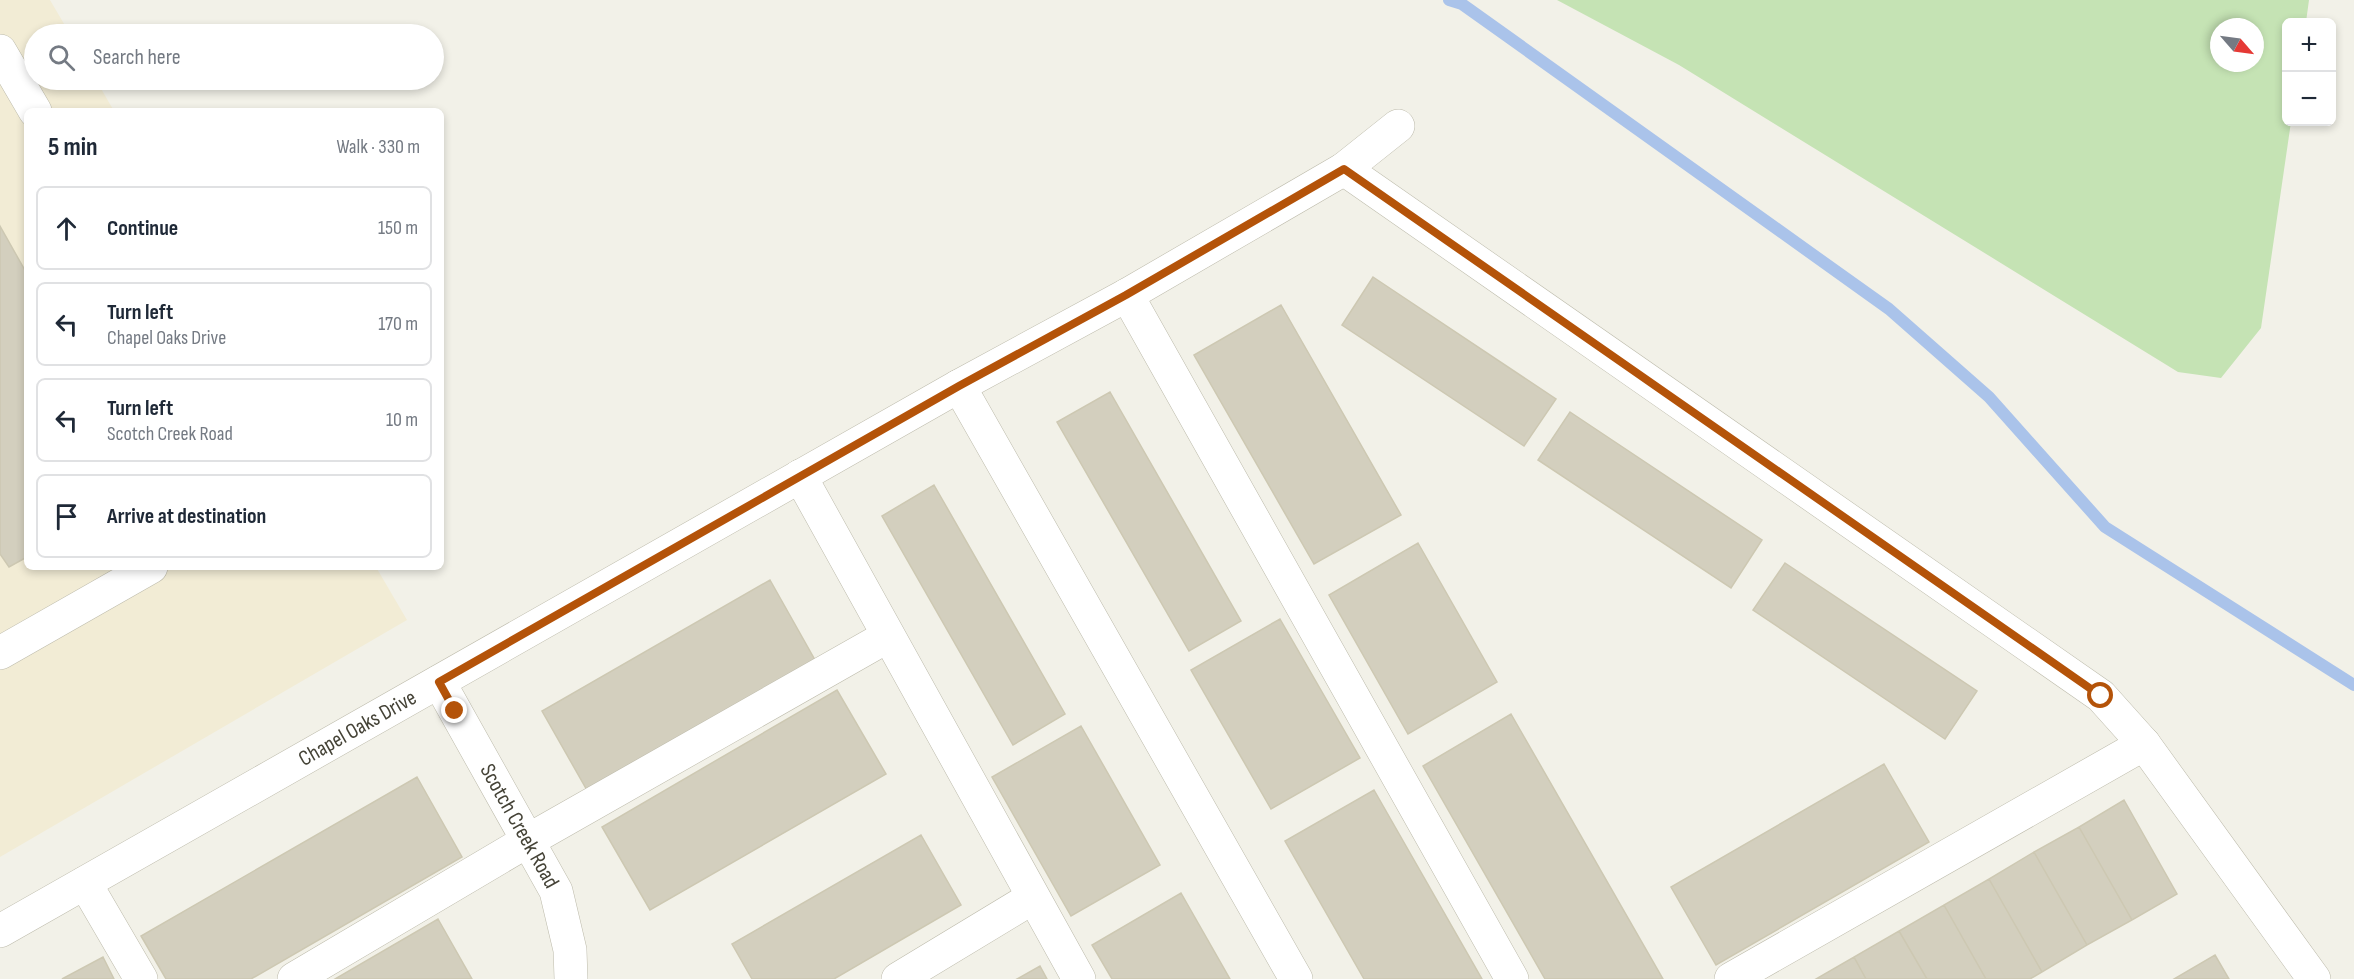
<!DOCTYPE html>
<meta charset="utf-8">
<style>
:root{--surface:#fff;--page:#f6f6f7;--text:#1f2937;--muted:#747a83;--line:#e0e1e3}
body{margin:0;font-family:"Sofia Sans Condensed",sans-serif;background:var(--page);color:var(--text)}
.controls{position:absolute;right:18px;top:18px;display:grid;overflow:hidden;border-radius:9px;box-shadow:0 3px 9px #0003}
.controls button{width:54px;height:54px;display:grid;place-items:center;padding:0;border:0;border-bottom:2px solid var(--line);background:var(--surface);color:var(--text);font:30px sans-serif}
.compass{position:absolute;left:2210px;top:18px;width:54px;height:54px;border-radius:50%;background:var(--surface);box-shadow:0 3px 9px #0003;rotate:118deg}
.stop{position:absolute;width:18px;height:18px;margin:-14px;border:4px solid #b45309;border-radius:50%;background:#fff}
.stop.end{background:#b45309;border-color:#fff;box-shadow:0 2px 6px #0008}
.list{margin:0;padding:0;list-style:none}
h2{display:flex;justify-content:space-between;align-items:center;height:78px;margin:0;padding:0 24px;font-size:26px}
h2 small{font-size:20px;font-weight:400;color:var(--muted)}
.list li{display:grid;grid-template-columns:39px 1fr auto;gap:18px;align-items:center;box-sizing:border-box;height:84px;margin:0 12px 12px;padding:0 12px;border:2px solid var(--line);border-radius:9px}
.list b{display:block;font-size:22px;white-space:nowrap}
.list p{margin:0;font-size:20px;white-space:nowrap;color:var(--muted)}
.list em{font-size:20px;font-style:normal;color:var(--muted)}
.icon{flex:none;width:33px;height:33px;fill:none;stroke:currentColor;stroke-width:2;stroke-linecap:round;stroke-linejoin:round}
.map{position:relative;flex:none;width:2354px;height:979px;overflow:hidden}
.search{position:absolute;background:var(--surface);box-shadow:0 3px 9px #0003;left:24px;top:24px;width:420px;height:66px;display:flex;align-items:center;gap:15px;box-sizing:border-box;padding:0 21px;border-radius:33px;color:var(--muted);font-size:22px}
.panel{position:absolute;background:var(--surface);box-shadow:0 3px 9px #0003;left:24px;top:108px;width:420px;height:462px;border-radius:9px}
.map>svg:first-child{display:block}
</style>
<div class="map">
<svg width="2354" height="979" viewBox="0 0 2354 979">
<rect width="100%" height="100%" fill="#f2f1e8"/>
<path fill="#f2ecd5" d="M0 0H50L70 34H34V80H96L114 111H27V567H376L407 620 0 857Z"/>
<path fill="#c5e3b4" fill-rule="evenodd" d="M1557 0H2309L2306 22H2286V122H2291L2261 328 2221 378 2178 372 1679 65ZM2219 27H2255V63H2219Z"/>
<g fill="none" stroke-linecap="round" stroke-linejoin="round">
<path stroke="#aac3ea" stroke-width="12" d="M1449 0 1462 4 1889 309 1989 397 2105 527 2354 685"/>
</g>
<path fill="#d3cfbe" stroke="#cdc8b2" stroke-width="1.5" d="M0 226 27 274V557L9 567 0 554Z
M1373 277 1556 399 1524 446 1342 325Z
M1281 305 1401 515 1314 564 1194 355Z
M1110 392 1241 621 1189 651 1057 422Z
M1570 412 1762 540 1731 588 1538 460Z
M934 485 1065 714 1013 745 882 516Z
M1418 543 1497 682 1408 734 1329 595Z
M1785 563 1977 691 1945 739 1753 610Z
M770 580 815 660 588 792 542 711Z
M1280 619 1360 758 1271 809 1191 670Z
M837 690 886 774 650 910 602 827Z
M1511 714 1663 979H1545L1423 766Z
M1081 726 1160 865 1071 916 992 777Z
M1884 764 1929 842 1716 965 1671 887Z
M417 777 462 857 251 979H166L141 936Z
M1374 790 1482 979H1364L1285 841Z
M2124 800 2177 894 2132 920 2079 827Z
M2079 827 2132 920 2087 945 2034 852Z
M921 835 961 905 834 979H752L732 944Z
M2034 852 2087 945 2042 972 1989 879Z
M1989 879 2042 972 2030 979H1986L1944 905Z
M1181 893 1230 979H1112L1092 945Z
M1944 905 1986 979H1927L1899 931Z
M438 919 472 979H335Z
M1899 931 1927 979H1866L1854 957Z
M2215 955 2229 979H2174Z
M103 957 114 979H62Z
M1854 957 1866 979H1816Z
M1040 966 1047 979H1017Z"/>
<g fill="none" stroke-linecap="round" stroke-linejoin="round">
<g stroke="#bdbbab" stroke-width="34">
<g id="minor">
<path d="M0 51 35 111"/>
<path d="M1344 169 2101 696 2144 744 2314 979"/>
<path d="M1127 295 1512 979"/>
<path d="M959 386 1296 979"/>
<path d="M800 476 1079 979"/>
<path d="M0 653 151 567"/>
<path id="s1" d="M439 682 556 891 570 950 571 979"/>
<path d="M85 883 141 979"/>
<path id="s2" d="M0 931 959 386 1127 295 1344 169 1398 126"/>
<path d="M294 979 529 840 888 636"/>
<path d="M898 979 1032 898"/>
<path d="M1731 979 2144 744"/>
</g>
</g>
<use href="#minor" stroke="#fff" stroke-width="33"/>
</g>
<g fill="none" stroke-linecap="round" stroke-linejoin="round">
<path stroke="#b45309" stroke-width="8" d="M455 711 439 682 959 386 1126 295 1344 169 2101 696"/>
</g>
<g text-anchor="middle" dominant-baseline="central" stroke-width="6" stroke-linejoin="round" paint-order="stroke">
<g font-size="22" fill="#454337" stroke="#fff">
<text stroke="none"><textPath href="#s2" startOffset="411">Chapel Oaks Drive</textPath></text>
<text stroke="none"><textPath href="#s1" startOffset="165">Scotch Creek Road</textPath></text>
</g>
</g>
</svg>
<div class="controls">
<button>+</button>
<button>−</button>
</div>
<svg class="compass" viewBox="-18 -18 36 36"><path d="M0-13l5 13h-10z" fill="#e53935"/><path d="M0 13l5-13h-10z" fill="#747a83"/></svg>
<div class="stop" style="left:2101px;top:696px"></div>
<div class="stop end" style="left:455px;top:711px"></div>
<div class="search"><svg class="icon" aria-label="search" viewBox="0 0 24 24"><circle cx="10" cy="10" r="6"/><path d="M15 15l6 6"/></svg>Search here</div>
<section class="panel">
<h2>5 min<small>Walk · 330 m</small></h2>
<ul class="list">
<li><svg class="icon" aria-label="ahead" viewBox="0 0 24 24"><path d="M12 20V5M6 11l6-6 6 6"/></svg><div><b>Continue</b></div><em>150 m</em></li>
<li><svg class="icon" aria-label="left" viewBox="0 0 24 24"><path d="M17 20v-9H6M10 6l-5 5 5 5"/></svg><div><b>Turn left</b><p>Chapel Oaks Drive</p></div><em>170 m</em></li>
<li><svg class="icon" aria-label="left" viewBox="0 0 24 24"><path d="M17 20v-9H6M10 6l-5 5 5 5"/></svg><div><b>Turn left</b><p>Scotch Creek Road</p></div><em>10 m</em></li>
<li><svg class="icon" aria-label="arrive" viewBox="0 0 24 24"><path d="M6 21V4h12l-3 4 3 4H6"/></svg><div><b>Arrive at destination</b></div></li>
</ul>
</section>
</div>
